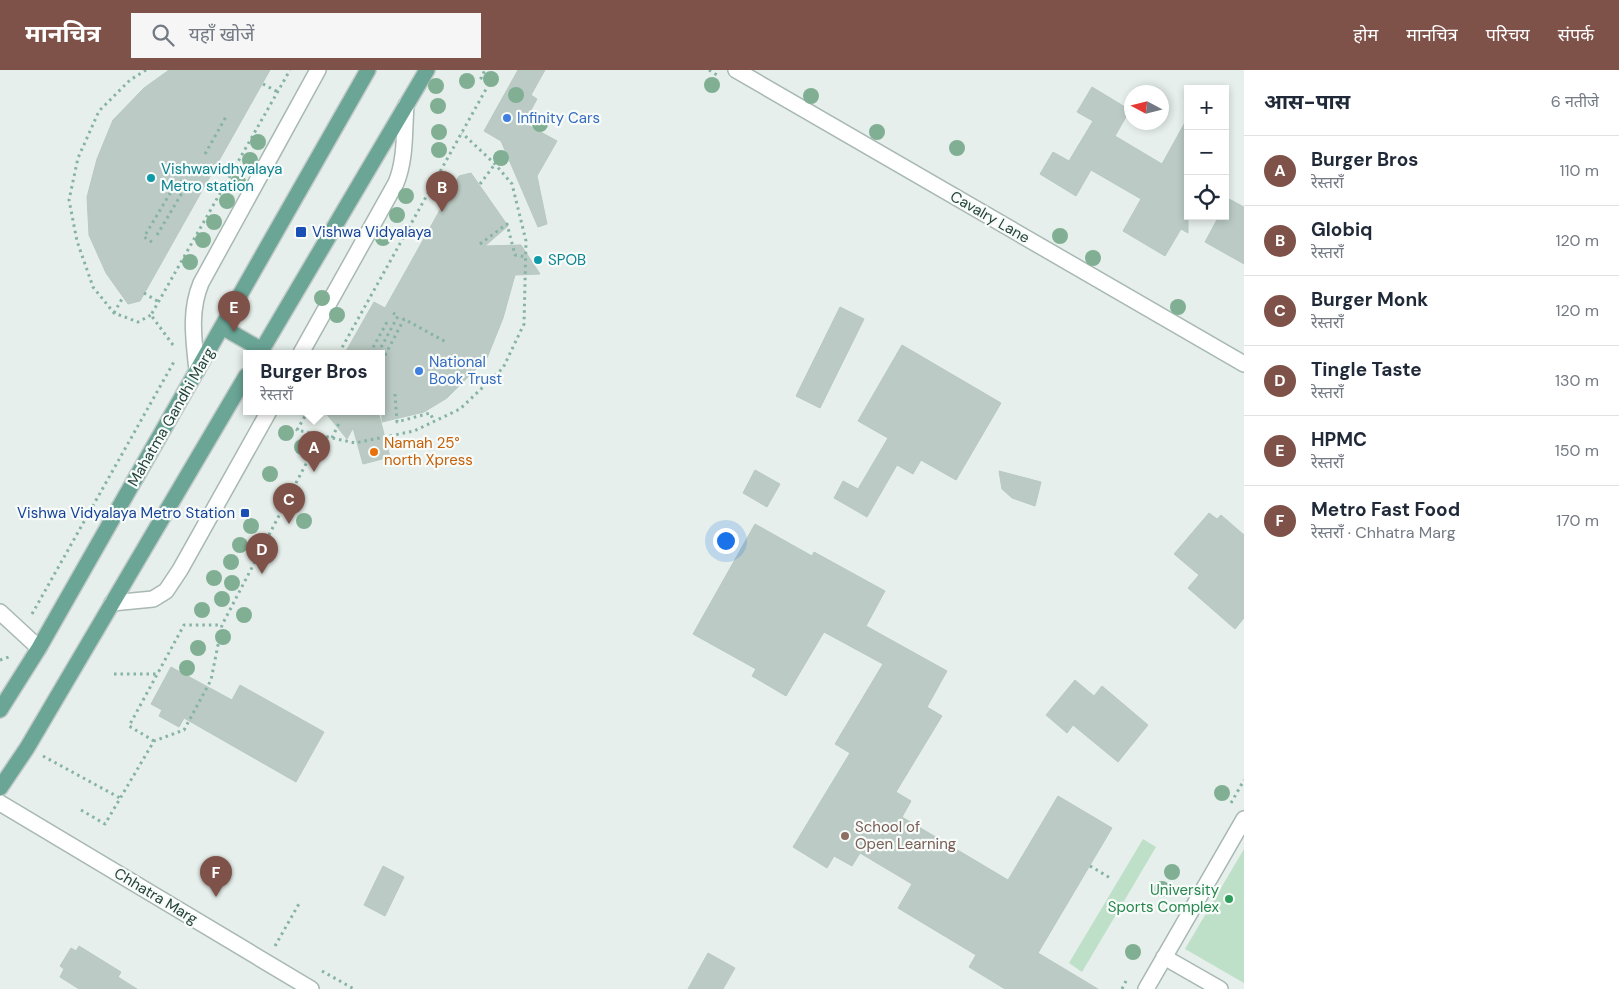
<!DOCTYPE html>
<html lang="hi">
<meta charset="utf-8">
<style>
:root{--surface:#fff;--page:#f6f6f7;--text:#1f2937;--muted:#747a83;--line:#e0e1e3;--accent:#7f5249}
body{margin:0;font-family:"DM Sans","Noto Sans Devanagari",sans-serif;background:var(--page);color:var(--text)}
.controls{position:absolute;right:15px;top:15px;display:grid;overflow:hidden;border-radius:0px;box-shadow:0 2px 8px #0003}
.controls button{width:45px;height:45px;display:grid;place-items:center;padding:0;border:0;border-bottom:1px solid var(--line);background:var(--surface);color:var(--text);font:25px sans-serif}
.compass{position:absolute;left:1124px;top:15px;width:45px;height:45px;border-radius:50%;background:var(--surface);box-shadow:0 2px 8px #0003;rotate:277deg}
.you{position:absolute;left:725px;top:470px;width:18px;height:18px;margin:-12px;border:4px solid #fff;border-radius:50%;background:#1a73e8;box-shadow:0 0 0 8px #1a73e833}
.badge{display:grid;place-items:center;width:32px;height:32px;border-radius:50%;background:var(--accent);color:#fff;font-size:16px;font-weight:700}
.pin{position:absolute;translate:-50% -41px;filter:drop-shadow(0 1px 2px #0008)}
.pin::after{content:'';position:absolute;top:26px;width:18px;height:15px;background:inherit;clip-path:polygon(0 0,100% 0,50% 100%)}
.popup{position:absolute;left:243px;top:280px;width:142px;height:65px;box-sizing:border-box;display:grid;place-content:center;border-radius:0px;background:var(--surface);filter:drop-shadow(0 1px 4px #0005);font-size:16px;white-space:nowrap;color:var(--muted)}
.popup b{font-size:19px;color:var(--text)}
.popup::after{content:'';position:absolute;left:50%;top:100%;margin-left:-10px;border:10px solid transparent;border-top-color:var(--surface)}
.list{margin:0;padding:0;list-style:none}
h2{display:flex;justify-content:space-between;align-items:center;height:65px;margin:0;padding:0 20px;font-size:21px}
h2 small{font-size:16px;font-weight:400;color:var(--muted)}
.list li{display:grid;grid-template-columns:32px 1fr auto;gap:15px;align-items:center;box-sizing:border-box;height:70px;padding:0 20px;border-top:1px solid var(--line)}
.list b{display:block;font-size:19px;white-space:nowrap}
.list p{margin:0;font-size:16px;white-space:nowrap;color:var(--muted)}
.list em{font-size:16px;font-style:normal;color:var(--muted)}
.icon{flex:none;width:28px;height:28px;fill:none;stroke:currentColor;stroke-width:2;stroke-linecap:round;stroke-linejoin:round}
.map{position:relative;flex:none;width:1244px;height:919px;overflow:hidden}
header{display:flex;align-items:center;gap:30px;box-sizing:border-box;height:70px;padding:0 25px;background:var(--accent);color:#fff}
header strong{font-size:24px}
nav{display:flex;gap:28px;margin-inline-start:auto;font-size:18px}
.search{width:350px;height:45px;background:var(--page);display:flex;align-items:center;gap:12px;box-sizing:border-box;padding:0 18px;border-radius:0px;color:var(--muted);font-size:19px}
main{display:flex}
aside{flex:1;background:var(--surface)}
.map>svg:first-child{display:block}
</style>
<header>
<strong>मानचित्र</strong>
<div class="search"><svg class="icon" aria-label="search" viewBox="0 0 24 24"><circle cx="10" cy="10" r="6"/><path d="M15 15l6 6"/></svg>यहाँ खोजें</div>
<nav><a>होम</a><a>मानचित्र</a><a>परिचय</a><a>संपर्क</a></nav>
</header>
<main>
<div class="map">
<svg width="1244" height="919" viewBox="0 0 1244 919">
<rect width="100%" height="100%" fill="#e6efeb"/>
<path fill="#bfe0c8" d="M1143 769 1156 777 1082 902 1069 893Z
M1244 779V913L1185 879Z"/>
<path fill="#bbcac4" stroke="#b8c9c2" d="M169 0H270L140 231 128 234 106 203 89 165 87 127 97 89 113 50 144 18Z
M518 0H545L531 25 537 29 524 53 557 71 537 106 547 154 538 157 501 71 484 61Z
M1092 17 1130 40 1115 66 1162 94 1188 47V163L1181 159 1165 186 1123 161 1141 129 1091 100 1076 126 1040 104 1053 82 1069 91 1093 51 1077 42Z
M471 103 508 156 485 176 521 175 540 204 515 205 503 248 487 288 447 328 424 342 382 352V283H345L374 232 385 238 459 106Z
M1229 129 1244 137V194L1205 172 1219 146H1225V135Z
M840 237 864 249 820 338 796 326Z
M902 275 1001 333 956 410 921 390 913 404 897 395 867 447 834 428 843 411 858 419 888 368 858 351Z
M324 341H378L390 387 363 394 353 358 347 369Z
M755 400 780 414 767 437 743 423Z
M999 401 1041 412 1035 436 1012 428 1002 419Z
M1209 443 1217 449 1221 445 1244 465V548L1235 559 1188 518 1199 505 1174 484Z
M755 454 812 486 814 482 885 521 866 556 947 601 927 637 942 646 896 722 911 731 902 747 1008 810 1058 726 1112 758 1038 883 1098 919H1005L969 897 976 885 898 838 912 814 860 783 852 796 834 786 827 798 793 777 850 683 835 674 883 594 824 562 786 626 752 606 756 599 693 564Z
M171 597 232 630 240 615 324 662 296 712 184 648 179 657 159 646 162 640 151 634Z
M1075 610 1094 626 1102 616 1148 655 1118 692 1073 655 1067 663 1046 645Z
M383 796 404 807 385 846 364 835Z
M79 876 121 902 118 907 137 919H79L60 907 64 899 60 896 71 878 76 881Z
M708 883 735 898 723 919H688Z"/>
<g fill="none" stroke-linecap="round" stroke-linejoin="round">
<g stroke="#a8b8b2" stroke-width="18">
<path id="minor" d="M736 0 1244 294
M301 283 396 113C406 89 404 61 406 35
M197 301C194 270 189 242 201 213L318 0
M112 533 153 529 166 521 180 500 269 341
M0 542 39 578
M0 733 311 919
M1164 887 1220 919
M1146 919 1244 749"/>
</g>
<g stroke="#c2cac8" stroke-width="18">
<path id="major" d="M222 257 262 280
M260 283 427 0
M0 640 39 578 368 0
M0 718 27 678 246 306"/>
</g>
<path stroke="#86b3a5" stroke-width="3" stroke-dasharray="2.5 4" stroke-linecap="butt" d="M146 0 130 10 99 41 78 88 69 130 77 171 93 217 114 243 138 252 151 245
M709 0 717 5
M263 14 278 22
M205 84 227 45
M434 112 450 122
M480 114 495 94
M157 165 182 123
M152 172 144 167 178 110 187 115
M480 174 507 154 515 185 526 187
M144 223 159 232
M114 243 123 227
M173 275 151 245 290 0
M339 283 490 12 481 8 485 0
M370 283 387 252
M378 283 398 246 393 243
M382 291 404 249 446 272
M395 324 397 352 430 343 434 351
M308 341 297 360 355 373 414 361 460 339 503 298 524 254 526 171 512 114 495 94 462 63
M332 368 340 351
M32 544 175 290
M0 590 9 587
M114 604H157
M154 671 129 656 184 555H222
M43 686 120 728
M1231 733 1244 710
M81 740 105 754 154 671 184 660 211 610 222 555 321 365
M1090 796 1112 809
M275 876 300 832
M322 901 354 919
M1122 919 1126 911"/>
<use href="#minor" stroke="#fff" stroke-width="15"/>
<use href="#major" stroke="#6aa596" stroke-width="15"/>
</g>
<g fill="#80af93">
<circle cx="491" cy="9" r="8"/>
<circle cx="467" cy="11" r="8"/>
<circle cx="712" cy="15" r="8"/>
<circle cx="436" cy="16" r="8"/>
<circle cx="516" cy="25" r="8"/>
<circle cx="811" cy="26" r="8"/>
<circle cx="438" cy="36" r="8"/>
<circle cx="540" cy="54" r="8"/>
<circle cx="439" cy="62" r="8"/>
<circle cx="877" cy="62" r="8"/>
<circle cx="258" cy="72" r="8"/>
<circle cx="957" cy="78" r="8"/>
<circle cx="439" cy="80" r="8"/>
<circle cx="501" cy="88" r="8"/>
<circle cx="250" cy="90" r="8"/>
<circle cx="238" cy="112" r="8"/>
<circle cx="406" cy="126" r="8"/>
<circle cx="227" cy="131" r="8"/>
<circle cx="397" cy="145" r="8"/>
<circle cx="214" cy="152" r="8"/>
<circle cx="1060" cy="166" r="8"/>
<circle cx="383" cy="168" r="8"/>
<circle cx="203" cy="170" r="8"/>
<circle cx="1093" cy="188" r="8"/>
<circle cx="190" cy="192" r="8"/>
<circle cx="322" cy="228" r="8"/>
<circle cx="1178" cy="237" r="8"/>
<circle cx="337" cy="245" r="8"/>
<circle cx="286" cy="363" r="8"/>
<circle cx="302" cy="377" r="8"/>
<circle cx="270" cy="404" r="8"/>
<circle cx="304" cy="451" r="8"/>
<circle cx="251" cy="456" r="8"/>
<circle cx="240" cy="475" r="8"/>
<circle cx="231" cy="492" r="8"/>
<circle cx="214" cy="508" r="8"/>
<circle cx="232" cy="513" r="8"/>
<circle cx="222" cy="529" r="8"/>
<circle cx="202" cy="540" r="8"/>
<circle cx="244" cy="545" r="8"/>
<circle cx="223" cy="567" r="8"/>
<circle cx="198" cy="578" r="8"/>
<circle cx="187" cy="598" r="8"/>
<circle cx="1222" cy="723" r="8"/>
<circle cx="1172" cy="802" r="8"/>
<circle cx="1162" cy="819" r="8"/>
<circle cx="1133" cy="882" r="8"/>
</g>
<g fill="#3f7fe0" stroke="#f7fbf9" stroke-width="2">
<circle cx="507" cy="48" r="5"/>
<circle cx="419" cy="301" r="5"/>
</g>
<g fill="#0f9aa8" stroke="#f7fbf9" stroke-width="2">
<circle cx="151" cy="108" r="5"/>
<circle cx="538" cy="190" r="5"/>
</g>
<g fill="#1a4fb4" stroke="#f7fbf9" stroke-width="2">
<rect x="295" y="156" width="12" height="12" rx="2.5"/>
<rect x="240" y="438" width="10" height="10" rx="2.5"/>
</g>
<circle fill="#e8710a" stroke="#f7fbf9" stroke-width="2" cx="374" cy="382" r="5"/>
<circle fill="#8d6e63" stroke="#f7fbf9" stroke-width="2" cx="845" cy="766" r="5"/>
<circle fill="#2e9e5b" stroke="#f7fbf9" stroke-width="2" cx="1229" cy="829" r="5"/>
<g text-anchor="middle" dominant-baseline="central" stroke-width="4.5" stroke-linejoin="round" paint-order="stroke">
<g font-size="15" fill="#366cbe" stroke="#f7fbf9" text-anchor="start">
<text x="517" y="48">Infinity Cars</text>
<text x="429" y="292">National<tspan x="429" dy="17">Book Trust</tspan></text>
</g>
<g font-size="15" fill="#0d838f" stroke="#f7fbf9" text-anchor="start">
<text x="161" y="99">Vishwavidhyalaya<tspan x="161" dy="17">Metro station</tspan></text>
<text x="548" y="190">SPOB</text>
</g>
<g font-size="15" fill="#24423a" stroke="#f7fbf9">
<text transform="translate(990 147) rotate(30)">Cavalry Lane</text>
<text transform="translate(171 347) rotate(-60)">Mahatma Gandhi Marg</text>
<text transform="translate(156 826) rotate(31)">Chhatra Marg</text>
</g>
<g font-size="15" fill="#164399" stroke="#f7fbf9" text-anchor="start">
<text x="312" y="162">Vishwa Vidyalaya</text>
<text x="235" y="443" text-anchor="end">Vishwa Vidyalaya Metro Station</text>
</g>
<g font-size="15" fill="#c56008" stroke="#f7fbf9" text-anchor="start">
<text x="384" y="373">Namah 25°<tspan x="384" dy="17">north Xpress</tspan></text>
</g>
<g font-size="15" fill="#785e54" stroke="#f7fbf9" text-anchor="start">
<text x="855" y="757">School of<tspan x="855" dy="17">Open Learning</tspan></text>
</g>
<g font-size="15" fill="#27864d" stroke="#f7fbf9" text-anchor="end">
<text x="1219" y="820">University<tspan x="1219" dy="17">Sports Complex</tspan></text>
</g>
</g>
</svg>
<div class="controls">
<button>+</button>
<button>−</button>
<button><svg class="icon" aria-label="locate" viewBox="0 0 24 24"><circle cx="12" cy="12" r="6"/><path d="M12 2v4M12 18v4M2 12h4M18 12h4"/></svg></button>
</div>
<svg class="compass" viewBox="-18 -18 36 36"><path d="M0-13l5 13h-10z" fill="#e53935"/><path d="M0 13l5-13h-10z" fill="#747a83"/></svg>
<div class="you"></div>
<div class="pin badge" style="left:314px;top:402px">A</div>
<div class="popup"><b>Burger Bros</b>रेस्तराँ</div>
<div class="pin badge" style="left:442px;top:142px">B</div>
<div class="pin badge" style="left:289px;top:454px">C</div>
<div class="pin badge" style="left:262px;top:504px">D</div>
<div class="pin badge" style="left:234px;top:262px">E</div>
<div class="pin badge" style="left:216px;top:827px">F</div>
</div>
<aside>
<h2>आस-पास<small>6 नतीजे</small></h2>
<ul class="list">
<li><span class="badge">A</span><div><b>Burger Bros</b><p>रेस्तराँ</p></div><em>110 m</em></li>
<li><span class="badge">B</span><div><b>Globiq</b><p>रेस्तराँ</p></div><em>120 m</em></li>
<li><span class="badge">C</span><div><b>Burger Monk</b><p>रेस्तराँ</p></div><em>120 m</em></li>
<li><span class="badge">D</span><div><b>Tingle Taste</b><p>रेस्तराँ</p></div><em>130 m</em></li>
<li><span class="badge">E</span><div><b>HPMC</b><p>रेस्तराँ</p></div><em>150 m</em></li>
<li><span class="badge">F</span><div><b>Metro Fast Food</b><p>रेस्तराँ · Chhatra Marg</p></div><em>170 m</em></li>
</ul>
</aside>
</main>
